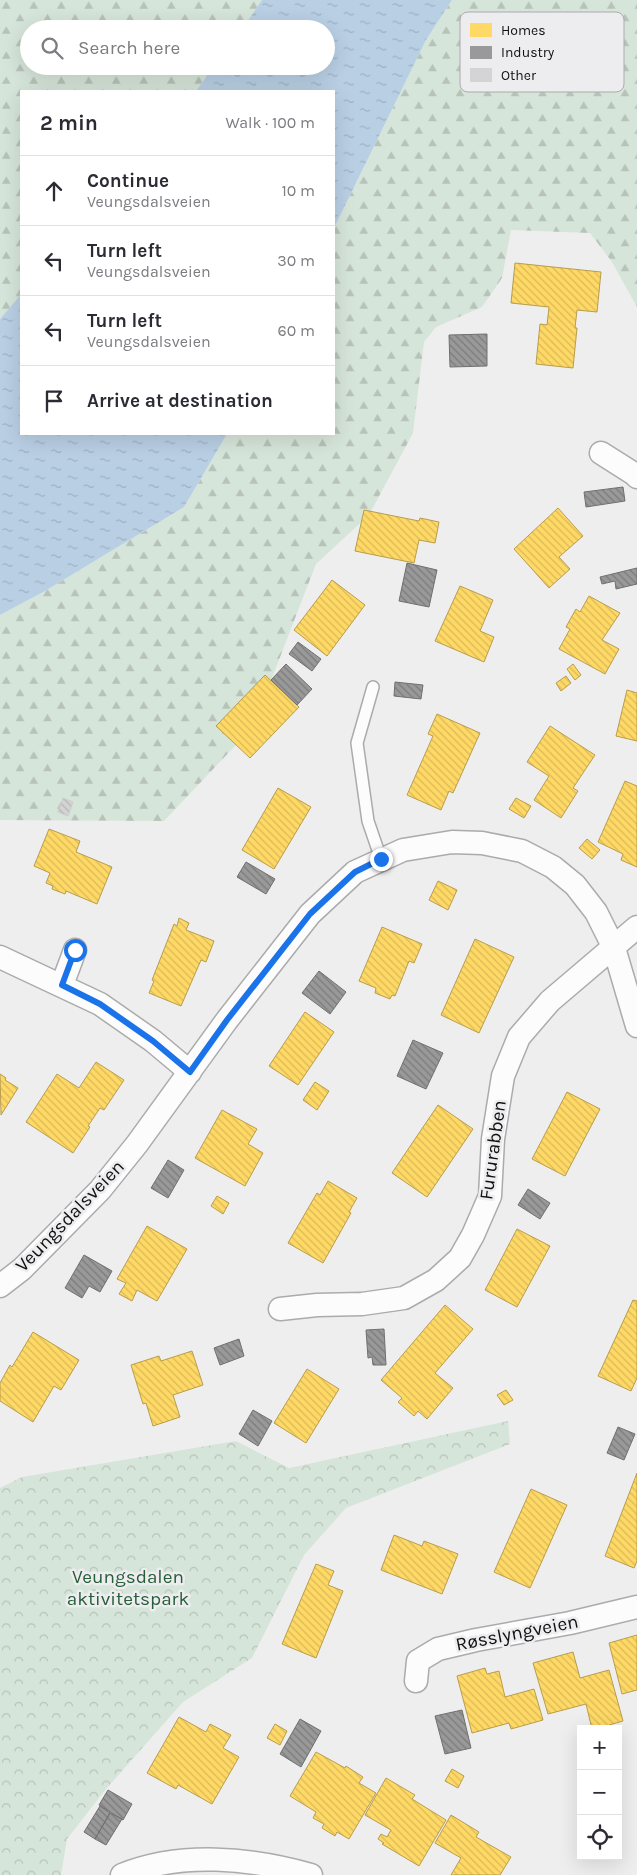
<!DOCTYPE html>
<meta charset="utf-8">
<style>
:root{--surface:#fff;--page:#f7f7f7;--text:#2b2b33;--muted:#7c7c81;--line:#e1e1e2}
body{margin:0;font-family:Karla,sans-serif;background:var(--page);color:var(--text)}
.controls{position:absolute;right:15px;bottom:15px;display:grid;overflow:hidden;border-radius:0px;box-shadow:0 5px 20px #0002}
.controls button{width:45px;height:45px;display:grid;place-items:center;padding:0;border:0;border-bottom:1px solid var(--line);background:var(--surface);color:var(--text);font:25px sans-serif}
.stop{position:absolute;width:15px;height:15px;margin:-11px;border:4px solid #1a73e8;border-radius:50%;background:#fff}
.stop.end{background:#1a73e8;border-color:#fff;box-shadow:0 1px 5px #0008}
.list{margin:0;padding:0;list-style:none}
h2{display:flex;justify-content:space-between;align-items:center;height:65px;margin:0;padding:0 20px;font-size:21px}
h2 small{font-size:16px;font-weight:400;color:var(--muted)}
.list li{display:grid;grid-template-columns:32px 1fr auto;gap:15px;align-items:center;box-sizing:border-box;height:70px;padding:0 20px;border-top:1px solid var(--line)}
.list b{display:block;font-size:19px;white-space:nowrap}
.list p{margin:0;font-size:16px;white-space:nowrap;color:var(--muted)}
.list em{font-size:16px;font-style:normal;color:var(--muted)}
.icon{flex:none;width:28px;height:28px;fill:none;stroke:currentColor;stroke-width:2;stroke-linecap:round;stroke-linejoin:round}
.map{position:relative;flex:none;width:637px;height:1875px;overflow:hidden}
.search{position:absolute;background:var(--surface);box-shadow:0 5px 20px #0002;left:20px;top:20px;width:315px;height:55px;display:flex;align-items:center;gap:12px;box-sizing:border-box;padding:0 18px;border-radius:28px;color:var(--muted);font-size:19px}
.panel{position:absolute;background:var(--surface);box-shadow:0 5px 20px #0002;left:20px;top:90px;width:315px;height:345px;border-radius:0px}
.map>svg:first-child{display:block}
</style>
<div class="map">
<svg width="637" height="1875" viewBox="0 0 637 1875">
<defs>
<pattern id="forest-firs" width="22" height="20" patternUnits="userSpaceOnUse" patternTransform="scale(1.25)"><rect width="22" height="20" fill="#d6e5d9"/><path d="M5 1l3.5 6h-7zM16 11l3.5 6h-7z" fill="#b7c3b9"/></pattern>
<pattern id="park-crowns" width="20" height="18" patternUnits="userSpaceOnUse" patternTransform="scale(1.25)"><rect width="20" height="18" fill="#d6e5d9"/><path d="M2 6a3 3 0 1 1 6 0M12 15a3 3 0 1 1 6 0" fill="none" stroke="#b7c3b9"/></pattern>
<pattern id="water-ripples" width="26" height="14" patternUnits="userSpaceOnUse" patternTransform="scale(1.25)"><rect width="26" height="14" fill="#b9cfe4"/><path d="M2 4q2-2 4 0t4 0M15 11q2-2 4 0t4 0" fill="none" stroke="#9eb1c3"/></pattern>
<pattern id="homes-back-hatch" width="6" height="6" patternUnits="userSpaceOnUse" patternTransform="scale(1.25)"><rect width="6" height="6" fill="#ffd966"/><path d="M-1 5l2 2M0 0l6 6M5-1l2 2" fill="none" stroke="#dab957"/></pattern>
<pattern id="industry-back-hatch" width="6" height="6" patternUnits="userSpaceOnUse" patternTransform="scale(1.25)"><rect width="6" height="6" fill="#999"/><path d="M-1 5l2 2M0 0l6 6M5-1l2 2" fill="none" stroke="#7b7b7b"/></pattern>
<pattern id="building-back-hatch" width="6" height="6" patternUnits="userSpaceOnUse" patternTransform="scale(1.25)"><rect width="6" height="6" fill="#d4d4d5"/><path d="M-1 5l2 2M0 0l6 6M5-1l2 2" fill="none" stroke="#b5b5b6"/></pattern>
</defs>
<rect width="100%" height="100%" fill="#eee"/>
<path fill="url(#forest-firs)" d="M0 0H262L242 29H29V66H214L196 91H21V294L0 319Z
M452 0H637V307L612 262 590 233 511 230 502 278 482 307 436 327 424 342 413 433 369 515 316 564 253 727 164 821 0 820V615L45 591 184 507 227 434H334V228L426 40Z"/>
<path fill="url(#park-crowns)" d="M508 1421 510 1444 346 1508 304 1555 252 1658 183 1702 106 1789 67 1839 61 1875H0V1488L22 1477 236 1441 289 1468Z"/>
<path fill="url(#water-ripples)" d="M262 0H452L426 40 334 228V91H196L214 66H326V29H242Z
M21 294V434H227L184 507 45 591 0 615V319Z"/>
<path fill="url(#homes-back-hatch)" stroke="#b89d4c" d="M515 263 601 272 597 312 577 310 575 328H577L573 368 536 364 540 324 547 325 549 307 511 303Z
M558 508 583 536 559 557 570 569 549 588 514 549Z
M364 510 419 521 420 518 439 522 435 543 419 540 414 563 355 551Z
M332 580 365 605 327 656 294 630Z
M460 586 493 600 480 631 494 637 484 662 435 641Z
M589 596 620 613 602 640 619 649 605 674 559 649 570 629 566 627 576 609 580 612Z
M573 664 581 675 575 680 567 669Z
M265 675 299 707 250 758 216 726Z
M566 676 571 683 561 691 556 683Z
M627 690 637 693V741L616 736Z
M437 714 480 733 453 793 449 791 441 810 407 795 433 736 428 734Z
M550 726 595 755 573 788 578 791 561 818 534 800 549 776 527 762Z
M625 781 637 786V867L621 860 623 854 598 842Z
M278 788 311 807 274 869 242 850Z
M516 798 531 806 524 818 509 809Z
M49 829 80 841 76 852 112 867 97 904 66 891 65 894 52 889 53 886 46 883 50 873 34 866Z
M587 839 600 850 592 859 579 848Z
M438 881 457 890 448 910 429 900Z
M179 918 189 923 186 930 214 941 206 962 201 960 181 1006 149 993 154 981 152 980 174 924 177 926Z
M382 927 422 944 414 963 409 961 395 996 392 995 390 999 375 993 376 988 359 981Z
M475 939 514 957 479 1033 441 1015Z
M305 1012 334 1032 298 1085 269 1066Z
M96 1062 124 1080 104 1110 100 1108 88 1126 90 1127 73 1153 26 1122 57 1074 79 1088Z
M0 1074 6 1078 5 1080 18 1088 1 1115Z
M315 1082 329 1091 317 1110 303 1100Z
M567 1092 600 1109 565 1176 532 1159Z
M438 1105 473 1129 427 1197 392 1173Z
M222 1110 257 1129 248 1144 263 1153 245 1186 195 1158Z
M328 1181 357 1198 349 1212 351 1213 323 1263 288 1243 317 1193 320 1195Z
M217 1196 229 1203 223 1214 211 1206Z
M147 1226 187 1249 157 1301 137 1290 132 1301 119 1294 126 1283 117 1279Z
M517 1229 550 1246 517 1307 485 1290Z
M633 1300 637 1301V1378L631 1391 598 1376Z
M445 1305 473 1329 435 1373 453 1388 427 1419 418 1411 414 1416 398 1402 402 1398 381 1380Z
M33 1332 79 1360 61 1390 54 1386 33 1422 0 1401V1383L10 1365 12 1367Z
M192 1351 203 1385 173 1395 180 1417 153 1426 146 1403 143 1404 131 1365 159 1356 161 1361Z
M307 1369 339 1389 306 1443 274 1423Z
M506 1390 513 1400 504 1405 497 1395Z
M637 1473V1561L634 1568 605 1556Z
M531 1489 567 1505 530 1588 494 1572Z
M394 1535 422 1546 424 1541 458 1554 442 1594 381 1570Z
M316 1564 334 1571 328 1585 343 1591 316 1658 282 1644Z
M637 1635V1690L622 1694 609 1643Z
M573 1652 580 1678 609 1670 623 1721 609 1725 610 1729H592L586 1704 548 1714 533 1663Z
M485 1668 487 1674 499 1671 505 1697 534 1689 543 1720 511 1729 509 1723 472 1733 457 1676Z
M179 1717 206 1732 210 1724 231 1735 223 1748 239 1757 212 1804 178 1785 176 1789 147 1773Z
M275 1724 287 1731 280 1745 267 1738Z
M316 1752 345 1768 346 1766 363 1777 359 1783 376 1793 349 1839 337 1832 335 1836 322 1828 324 1824 313 1818 316 1812 290 1796Z
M452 1769 464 1776 458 1788 445 1781Z
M386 1778 415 1795 412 1799 446 1820 419 1866 382 1844 384 1843 378 1839 381 1834 387 1837 391 1830 365 1815Z
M451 1815 479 1832 476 1837 511 1857 500 1875H451L461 1858 435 1843Z"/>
<path fill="url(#industry-back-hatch)" stroke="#707070" d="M487 334V366L450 367 449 335Z
M623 487 625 501 586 507 584 492Z
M407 563 437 570 429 607 399 601Z
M637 568V584L616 589 615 581 602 584 600 577Z
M298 642 321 659 312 671 289 654Z
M286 664 312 689 297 705 271 680Z
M395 682 423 685 421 699 394 696Z
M246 862 275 879 266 894 237 877Z
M319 971 346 992 330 1014 302 993Z
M413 1040 443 1053 426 1089 397 1076Z
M168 1160 184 1170 168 1198 151 1188Z
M528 1189 550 1203 540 1219 518 1205Z
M84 1255 112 1271 100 1292 89 1286 82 1298 65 1288Z
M384 1329 386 1365H373L372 1357 368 1358 366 1330Z
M239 1339 244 1356 220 1365 214 1348Z
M253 1410 272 1421 258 1446 239 1434Z
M618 1427 635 1434 624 1460 607 1453Z
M462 1710 471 1748 445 1754 435 1716Z
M300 1719 321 1731 301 1767 280 1754Z
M108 1790 132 1804 123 1820 99 1805Z
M100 1806 110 1813 95 1839 84 1832Z
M110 1813 122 1819 106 1845 95 1839Z"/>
<path fill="url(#building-back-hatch)" stroke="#cdcdcd" d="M63 798 73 802 68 816 58 812Z"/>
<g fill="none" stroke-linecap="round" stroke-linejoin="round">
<g stroke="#ababac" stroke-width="14">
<path id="service" d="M373 687 357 743 368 821 381 859"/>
</g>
<g stroke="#ababac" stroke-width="25">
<path id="minor" d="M601 453 634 474 637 477
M0 957 100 1004 153 1041 190 1072
M62 985 75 950
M0 1286 22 1269 100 1190 137 1144 227 1020 310 914 355 872 403 850 452 842 482 843 522 851 553 867 575 885 596 912 614 948 637 1026
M280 1309 317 1305 362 1304 404 1298 436 1280 460 1258 473 1235 490 1196 493 1139 503 1076 519 1037 550 1001 637 927
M416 1681 418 1661 438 1649 476 1640 570 1623 637 1607
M122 1875C181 1851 251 1858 311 1875"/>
</g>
<use href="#service" stroke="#fcfcfc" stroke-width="11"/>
<use href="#minor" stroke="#fcfcfc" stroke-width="22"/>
</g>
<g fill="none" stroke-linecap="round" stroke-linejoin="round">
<path stroke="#1a73e8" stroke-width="6" d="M75 950 62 985 100 1004 153 1041 190 1072 227 1020 310 914 355 872 381 859"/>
</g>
<g text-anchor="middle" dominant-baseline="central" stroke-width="5" stroke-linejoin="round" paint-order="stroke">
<g font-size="19" fill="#111" stroke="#ededef">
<text transform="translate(493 1150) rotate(-82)">Fururabben</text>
<text transform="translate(70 1216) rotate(-46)">Veungsdalsveien</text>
<text transform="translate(517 1633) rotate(-11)">Røsslyngveien</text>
</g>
<g font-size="19" fill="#265e39" stroke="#ededef">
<text x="128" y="1577">Veungsdalen<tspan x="128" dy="22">aktivitetspark</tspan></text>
</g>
</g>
<rect x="460" y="12" width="164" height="80" rx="8" fill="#ededef" stroke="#ababac" stroke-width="1"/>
<rect x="470" y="23" width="22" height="14" fill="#ffd966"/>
<rect x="470" y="46" width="22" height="13" fill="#999"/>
<rect x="470" y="68" width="22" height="14" fill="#d4d4d5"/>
<g font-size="14" fill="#111">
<text x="501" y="35">Homes</text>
<text x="501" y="57">Industry</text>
<text x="501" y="80">Other</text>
</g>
</svg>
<div class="controls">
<button>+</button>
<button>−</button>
<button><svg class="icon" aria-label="locate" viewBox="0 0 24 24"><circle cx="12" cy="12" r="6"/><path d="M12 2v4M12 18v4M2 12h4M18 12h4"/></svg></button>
</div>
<div class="stop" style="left:75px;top:950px"></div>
<div class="stop end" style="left:381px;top:859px"></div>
<div class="search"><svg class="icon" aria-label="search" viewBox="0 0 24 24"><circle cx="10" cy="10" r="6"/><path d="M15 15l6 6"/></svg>Search here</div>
<section class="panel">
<h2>2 min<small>Walk · 100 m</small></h2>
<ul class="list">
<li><svg class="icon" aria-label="ahead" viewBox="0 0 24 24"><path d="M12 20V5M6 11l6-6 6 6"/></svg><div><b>Continue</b><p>Veungsdalsveien</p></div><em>10 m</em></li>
<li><svg class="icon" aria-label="left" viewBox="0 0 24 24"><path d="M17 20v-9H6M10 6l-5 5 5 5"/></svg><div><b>Turn left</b><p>Veungsdalsveien</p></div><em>30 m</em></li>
<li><svg class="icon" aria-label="left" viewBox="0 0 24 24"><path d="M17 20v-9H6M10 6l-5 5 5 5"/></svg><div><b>Turn left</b><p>Veungsdalsveien</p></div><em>60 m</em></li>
<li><svg class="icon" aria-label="arrive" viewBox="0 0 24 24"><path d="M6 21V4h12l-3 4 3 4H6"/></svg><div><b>Arrive at destination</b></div></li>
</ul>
</section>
</div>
